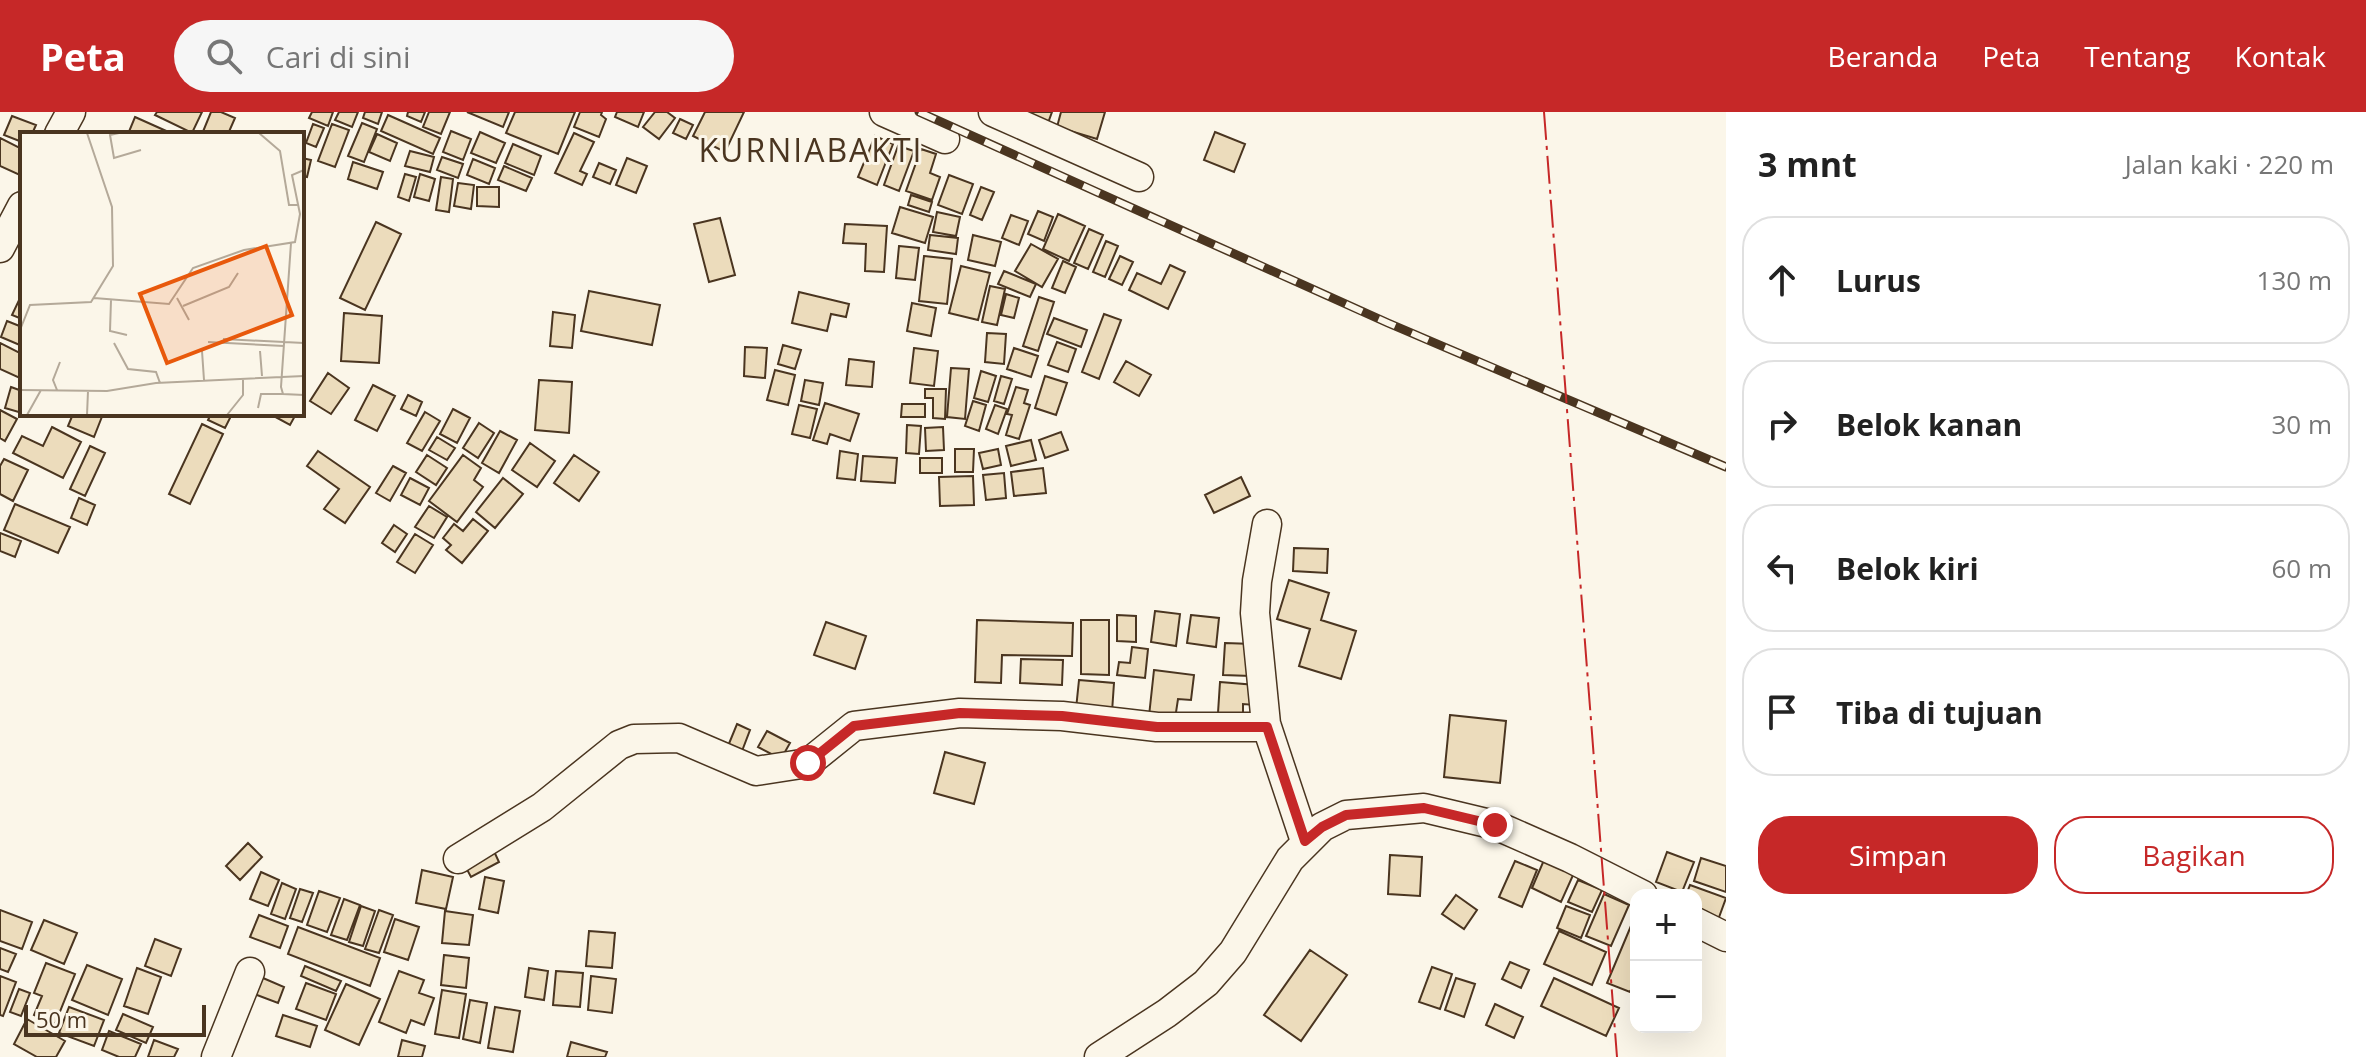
<!DOCTYPE html>
<html lang="id">
<meta charset="utf-8">
<style>
:root{--surface:#fff;--page:#f6f6f6;--text:#222;--muted:#767676;--line:#e0e0e0;--accent:#c62828}
body{margin:0;font-family:"Open Sans",sans-serif;background:var(--page);color:var(--text)}
.controls{position:absolute;right:24px;bottom:24px;display:grid;overflow:hidden;border-radius:16px;box-shadow:0 8px 32px #0002}
.controls button{width:72px;height:72px;display:grid;place-items:center;padding:0;border:0;border-bottom:2px solid var(--line);background:var(--surface);color:var(--text);font:40px sans-serif}
.scale{position:absolute;left:24px;bottom:20px;width:182px;box-sizing:border-box;padding-left:8px;border:4px solid #4a3520;border-top:0;font-size:22px;line-height:28px;white-space:nowrap;color:#4a3520;-webkit-text-stroke:6px #fbf6e9;paint-order:stroke}
.stop{position:absolute;width:24px;height:24px;margin:-18px;border:6px solid #c62828;border-radius:50%;background:#fff}
.stop.end{background:#c62828;border-color:#fff;box-shadow:0 2px 8px #0008}
.list{margin:0;padding:0;list-style:none}
h2{display:flex;justify-content:space-between;align-items:center;height:104px;margin:0;padding:0 32px;font-size:34px}
h2 small{font-size:26px;font-weight:400;color:var(--muted)}
.list li{display:grid;grid-template-columns:52px 1fr auto;gap:24px;align-items:center;box-sizing:border-box;height:128px;margin:0 16px 16px;padding:0 16px;border:2px solid var(--line);border-radius:32px}
.list b{display:block;font-size:30px;white-space:nowrap}
.list em{font-size:26px;font-style:normal;color:var(--muted)}
.actions{display:flex;gap:16px;padding:24px 32px}
.actions a{flex:1;padding:18px 0;border:2px solid var(--accent);border-radius:32px;text-align:center;font-size:28px;color:var(--accent)}
.actions .main{background:var(--accent);color:#fff}
.icon{flex:none;width:44px;height:44px;fill:none;stroke:currentColor;stroke-width:2;stroke-linecap:round;stroke-linejoin:round}
.map{position:relative;flex:none;width:1726px;height:945px;overflow:hidden}
header{display:flex;align-items:center;gap:48px;box-sizing:border-box;height:112px;padding:0 40px;background:var(--accent);color:#fff}
header strong{font-size:38px}
nav{display:flex;gap:44px;margin-inline-start:auto;font-size:28px}
.search{width:560px;height:72px;background:var(--page);display:flex;align-items:center;gap:20px;box-sizing:border-box;padding:0 28px;border-radius:44px;color:var(--muted);font-size:30px}
main{display:flex}
aside{flex:1;background:var(--surface)}
.map>svg:first-child{display:block}
</style>
<header>
<strong>Peta</strong>
<div class="search"><svg class="icon" aria-label="search" viewBox="0 0 24 24"><circle cx="10" cy="10" r="6"/><path d="M15 15l6 6"/></svg>Cari di sini</div>
<nav><a>Beranda</a><a>Peta</a><a>Tentang</a><a>Kontak</a></nav>
</header>
<main>
<div class="map">
<svg width="1726" height="945" viewBox="0 0 1726 945">
<rect width="100%" height="100%" fill="#fbf6e9"/>
<path fill="#ecdcbc" stroke="#4a3520" stroke-width="2" d="M157 0H202L192 21 155 3Z
M211 0H221L235 6 228 22H202Z
M312 0H333L328 14 309 6Z
M339 0H358L352 15 335 8Z
M365 0H382L378 12 363 6Z
M408 0H425L421 10 407 4Z
M429 0H450L441 22 423 15Z
M467 0H509L503 15Z
M515 0H575L558 42 506 21Z
M580 0H602L601 3 606 7 599 25 574 15Z
M617 0H644L638 15 615 5Z
M655 0H667L675 6 659 27 643 15Z
M705 0H744L725 40 693 24Z
M1020 0H1052L1048 11Z
M1061 0H1105L1097 27 1057 15Z
M388 3 440 26 433 42 381 19Z
M12 4 36 13 32 22H22V30L4 23Z
M135 5 173 22H128Z
M680 7 693 13 686 27 673 21Z
M362 11 377 17 364 50 348 44Z
M313 12 324 16 316 35 306 31Z
M332 12 349 18 335 55 318 49Z
M451 19 471 27 463 48 443 40Z
M480 20 505 31 496 51 471 41Z
M1215 20 1245 32 1234 60 1204 48Z
M574 21 594 30 580 59 587 62 582 73 555 61Z
M377 22 397 31 390 49 369 40Z
M875 24 893 32 877 73 858 65Z
M0 26 22 37V64L0 54Z
M513 32 541 44 534 63 505 51Z
M898 34 914 39 899 79 884 73Z
M921 37 936 42 930 61 940 65 932 88 906 79Z
M410 39 434 45 430 60 405 54Z
M442 45 463 52 458 66 437 58Z
M302 46 311 48 307 65 302 64Z
M627 46 647 54 636 81 616 73Z
M473 47 495 56 489 72 467 63Z
M353 50 383 60 377 77 348 67Z
M599 51 616 58 610 72 593 65Z
M504 54 532 66 526 79 498 68Z
M405 62 416 65 409 89 398 85Z
M420 62 435 67 429 89 414 85Z
M949 63 973 72 962 102 938 93Z
M441 65 453 67 449 100 436 98Z
M458 71 474 73 471 97 454 94Z
M477 75H499V95L477 94Z
M981 75 994 80 982 108 970 103Z
M911 83 932 90 929 100 908 93Z
M900 95 933 105 925 131 892 121Z
M1038 99 1053 105 1044 129 1028 122Z
M937 100 960 105 956 124 933 120Z
M1058 102 1085 114 1069 149 1043 137Z
M1011 103 1028 109 1019 133 1002 126Z
M720 106 735 163 709 170 694 112Z
M376 110 401 122 365 198 340 186Z
M845 112 887 114 884 160 865 159 866 132 843 131Z
M1089 117 1103 123 1088 157 1074 151Z
M930 123 958 126 956 142 928 138Z
M973 123 1001 130 995 154 968 148Z
M1106 129 1118 134 1105 165 1093 160Z
M1031 132 1058 147 1042 175 1015 159Z
M899 134 919 136 915 168 896 166Z
M924 144 952 147 947 192 919 189Z
M1120 144 1133 150 1122 173 1109 167Z
M1063 149 1076 155 1065 181 1052 176Z
M1170 153 1185 160 1168 197 1129 178 1137 161 1161 172Z
M961 154 990 161 978 208 949 201Z
M1004 159 1036 172 1030 185 998 172Z
M990 174 1005 177 997 213 982 210Z
M589 179 660 193 652 233 581 219Z
M799 180 849 192 846 205 831 202 827 219 792 211Z
M1006 182 1019 186 1014 206 1001 203Z
M1039 185 1054 190 1038 239 1023 234Z
M20 186 22 187V207L12 203Z
M912 191 936 196 931 224 907 219Z
M553 200 575 203 572 236 550 234Z
M344 201 382 204 379 251 341 249Z
M1104 202 1121 208 1099 267 1082 260Z
M1054 206 1087 218 1081 235 1047 222Z
M7 209 22 215V234L1 225Z
M987 221 1006 222 1004 252 985 250Z
M1057 230 1076 237 1068 260 1048 253Z
M0 231 22 242V267L0 257Z
M783 233 801 238 795 257 778 252Z
M745 235 767 236 765 266 744 264Z
M914 236 938 239 934 274 910 271Z
M1014 236 1038 244 1031 265 1007 257Z
M849 247 874 250 872 275 846 273Z
M1126 249 1151 263 1139 284 1114 270Z
M951 256 969 257 965 307 947 305Z
M775 258 795 263 788 293 767 288Z
M981 259 996 264 988 290 974 286Z
M328 261 349 276 331 302 310 289Z
M1001 264 1012 267 1004 292 994 289Z
M1045 264 1067 271 1056 303 1035 296Z
M539 268 572 270 569 321 535 318Z
M805 268 823 271 819 293 801 289Z
M373 273 395 284 377 319 355 308Z
M11 275 22 279V301L5 296Z
M1016 275 1028 278 1024 291 1030 293 1019 327 1006 323 1012 303 1007 302Z
M925 277H946L945 307 933 306V286H925Z
M408 283 422 290 416 304 401 297Z
M973 289 986 293 979 319 965 314Z
M825 291 859 302 850 329 830 322 827 332 813 328Z
M902 292H925V305H901Z
M799 293 817 297 810 326 792 322Z
M995 293 1007 297 998 322 986 317Z
M453 297 470 306 457 331 440 322Z
M0 298 17 307 5 329 0 326Z
M425 300 440 309 422 339 407 331Z
M73 302H103L94 325 68 314Z
M211 302H232L225 316 208 308Z
M270 302H296L290 313Z
M479 311 494 321 478 346 463 336Z
M202 312 223 322 190 392 169 382Z
M907 313 921 314 919 342 906 341Z
M52 315 81 330 63 366 13 341 22 324 43 334Z
M943 315 944 338 926 339 925 316Z
M500 319 517 328 499 361 482 351Z
M1061 320 1068 338 1045 346 1039 328Z
M437 325 455 336 447 348 429 338Z
M1031 328 1036 348 1011 354 1006 334Z
M530 331 555 349 537 375 512 358Z
M90 334 105 341 85 384 70 377Z
M955 337H974L973 360H955Z
M998 337 1001 353 983 357 979 341Z
M318 339 370 375 345 411 324 397 339 377 307 354Z
M840 339 858 342 855 368 837 366Z
M427 343 447 356 436 373 416 360Z
M463 343 481 356 474 368 483 375 457 410 429 389Z
M574 343 599 360 579 389 554 371Z
M863 344 897 346 895 371 861 369Z
M920 346H942V361H920Z
M4 347 28 358 13 389 0 382V354Z
M393 354 406 361 390 389 376 381Z
M1043 356 1046 381 1014 384 1011 360Z
M1004 361 1006 386 986 388 983 363Z
M973 364 974 393 940 394 939 365Z
M1241 365 1250 384 1214 401 1205 383Z
M410 366 429 376 420 393 401 383Z
M503 366 523 382 495 416 476 400Z
M79 386 95 393 87 413 71 406Z
M15 392 70 415 58 441 4 418Z
M429 394 447 405 434 426 415 415Z
M473 407 488 419 462 451 446 438 451 433 443 426 454 412 463 419Z
M394 413 407 422 395 440 382 431Z
M0 421 21 429 15 445 0 439Z
M415 422 433 433 415 461 397 450Z
M1294 436 1328 437 1327 461 1293 459Z
M1289 468 1329 481 1321 508 1356 519 1341 567 1299 554 1310 517 1277 507Z
M1155 499 1180 502 1176 534 1151 530Z
M1117 503 1136 504V530L1117 529Z
M1191 503 1219 506 1216 535 1187 531Z
M977 508 1073 511 1072 544 1002 543 1001 571 975 570Z
M1081 508H1109V563L1081 562Z
M826 510 866 524 855 557 814 543Z
M1225 531 1253 532 1251 564 1223 563Z
M1132 535 1148 537 1145 566 1117 563 1119 550 1130 551Z
M1021 547 1063 548 1062 573 1020 571Z
M1154 558 1194 563 1191 588 1178 587 1175 607 1149 604Z
M1079 568 1114 571 1112 600 1076 597Z
M1220 570 1256 573 1255 593 1243 592V603L1218 601Z
M1450 603 1506 609 1500 671 1444 665Z
M737 612 750 618 742 639 728 634Z
M767 619 790 631 781 647 758 635Z
M945 640 985 651 974 692 934 681Z
M248 731 262 745 240 768 226 754Z
M492 735 499 750 471 765 463 750Z
M1667 740 1694 750 1682 780 1656 770Z
M1390 743 1422 745 1420 784 1388 782Z
M1701 746 1726 754V780L1694 769Z
M1544 748 1574 761 1561 790 1532 776Z
M1515 749 1537 758 1522 795 1499 785Z
M422 758 453 765 446 797 416 791Z
M261 760 279 768 268 794 250 787Z
M485 765 504 769 498 801 479 797Z
M1578 768 1602 778 1592 800 1568 790Z
M282 771 296 777 285 807 271 802Z
M1690 773 1726 786 1718 808 1696 800V783H1686Z
M300 777 313 781 302 810 290 806Z
M319 779 340 786 327 820 307 813Z
M1604 782 1629 793 1611 834 1586 824Z
M1456 783 1477 798 1464 817 1442 802Z
M344 787 360 793 347 828 331 823Z
M361 794 375 799 363 834 349 830Z
M1566 794 1590 803 1581 826 1557 816Z
M0 798 32 810 22 837 0 829Z
M379 798 393 803 379 841 365 837Z
M445 799 473 803 469 833 442 831Z
M1636 802V867L1630 880 1607 871Z
M259 803 288 814 280 836 250 825Z
M395 807 419 815 408 848 384 840Z
M44 808 77 821 64 852 31 838Z
M298 815 380 846 370 874 288 842Z
M589 819 615 821 612 856 586 854Z
M1559 819 1606 840 1592 873 1544 852Z
M155 827 181 837 171 864 145 854Z
M0 836 16 842 8 860 0 857Z
M1310 838 1347 863 1301 929 1264 903Z
M444 843 469 846 466 876 441 873Z
M1510 850 1529 858 1521 876 1502 867Z
M46 851 75 862 55 912 34 903 42 884 34 881Z
M87 853 122 867 108 903 72 888Z
M305 854 341 869 336 879 301 864Z
M1432 855 1452 862 1440 897 1419 890Z
M137 856 161 865 148 902 124 894Z
M529 856 548 859 544 888 525 885Z
M399 859 424 868 419 881 434 886 424 913 411 908 406 921 379 910Z
M556 859 583 861 580 895 553 893Z
M256 863 284 875 278 891 249 880Z
M0 864 16 870 3 904 0 903Z
M591 864 616 867 612 901 588 898Z
M1456 866 1475 872 1464 905 1445 898Z
M1554 866 1619 896 1606 924 1541 894Z
M306 871 336 882 326 908 296 897Z
M346 872 380 887 359 933 325 918Z
M19 877 30 881 21 904 10 900Z
M442 878 466 882 459 926 435 922Z
M470 888 487 891 480 931 463 927Z
M1495 892 1523 905 1514 926 1486 913Z
M69 895 104 908 94 934 59 921Z
M495 895 520 899 513 940 488 936Z
M123 902 153 915 146 931 116 918Z
M283 903 317 914 310 935 276 924Z
M27 907 65 929 56 945H37L14 932Z
M109 919 141 932 135 945H119L102 938Z
M154 928 178 937 174 945H148Z
M402 928 425 934 422 945H398Z
M571 930 607 940 605 945H567Z"/>
<g fill="none" stroke-linecap="round" stroke-linejoin="round">
<g stroke="#4a3520" stroke-width="31">
<path id="minor" d="M884 0 945 27
M993 0 1139 65
M59 22 71 0
M0 136 22 94
M1267 412 1257 469 1255 501 1266 612 1305 729
M458 747 542 695 619 633 634 627 679 626 756 659 808 651 854 614 960 601 1062 604 1157 615H1267
M1696 810 1726 825
M216 945 250 860
M1099 945 1167 901 1206 871 1233 840 1290 747 1322 715 1346 703 1424 696 1495 713 1570 746 1643 783"/>
</g>
<use href="#minor" stroke="#fbf6e9" stroke-width="28"/>
<g stroke="#4a3520" stroke-width="9">
<path id="rail" d="M919 0 1388 211 1726 355"/>
</g>
<use href="#rail" stroke="#fbf6e9" stroke-width="6" stroke-dasharray="18" stroke-linecap="butt"/>
<path stroke="#c62828" stroke-width="2" stroke-dasharray="28 6 4 6" stroke-linecap="butt" d="M1544 0 1617 945"/>
</g>
<g fill="none" stroke-linecap="round" stroke-linejoin="round">
<path stroke="#c62828" stroke-width="10" d="M808 651 854 614 960 601 1062 604 1157 615H1267L1305 729 1322 715 1346 703 1424 696 1495 713"/>
</g>
<g text-anchor="middle" dominant-baseline="central" stroke-width="6" stroke-linejoin="round" paint-order="stroke">
<g font-size="32" letter-spacing="2" fill="#4a3520" stroke="#fbf6e9">
<text x="811" y="37">KURNIABAKTI</text>
</g>
</g>
<g transform="translate(20 20)">
<rect width="284" height="284" fill="#fbf6e9"/>
<path fill="none" stroke="#b4a999" stroke-width="2" d="M99 1 90 3 94 26 121 18M239 1 260 19 269 73H278M271 111 261 255 263 262 284 263M74 166 149 172 173 136 224 118 275 110 280 82 272 43 284 38M157 166 169 188M91 168 90 199 107 203M163 174 209 155 218 141M0 198 10 173 71 170 93 134 92 75 67 1M203 207 284 211M188 210 264 214M94 211 108 237 136 240 140 251M182 219 184 248M240 219 242 244M0 258 87 259 136 251 284 244M37 258 33 248 40 230M238 276 241 262H263M7 283 21 258M67 283 68 259M207 283 223 263V247"/>
<path fill="#e8590c" fill-opacity="0.15" stroke="#e8590c" stroke-width="4" d="M246 114 272 183 147 231 120 162Z"/>
<rect width="284" height="284" fill="none" stroke="#4a3520" stroke-width="4"/>
</g>
</svg>
<div class="controls">
<button>+</button>
<button>−</button>
</div>
<div class="scale">50 m</div>
<div class="stop" style="left:808px;top:651px"></div>
<div class="stop end" style="left:1495px;top:713px"></div>
</div>
<aside>
<h2>3 mnt<small>Jalan kaki · 220 m</small></h2>
<ul class="list">
<li><svg class="icon" aria-label="ahead" viewBox="0 0 24 24"><path d="M12 20V5M6 11l6-6 6 6"/></svg><div><b>Lurus</b></div><em>130 m</em></li>
<li><svg class="icon" aria-label="right" viewBox="0 0 24 24"><path d="M7 20v-9h11M14 6l5 5-5 5"/></svg><div><b>Belok kanan</b></div><em>30 m</em></li>
<li><svg class="icon" aria-label="left" viewBox="0 0 24 24"><path d="M17 20v-9H6M10 6l-5 5 5 5"/></svg><div><b>Belok kiri</b></div><em>60 m</em></li>
<li><svg class="icon" aria-label="arrive" viewBox="0 0 24 24"><path d="M6 21V4h12l-3 4 3 4H6"/></svg><div><b>Tiba di tujuan</b></div></li>
</ul>
<div class="actions"><a class="main">Simpan</a><a>Bagikan</a></div>
</aside>
</main>
